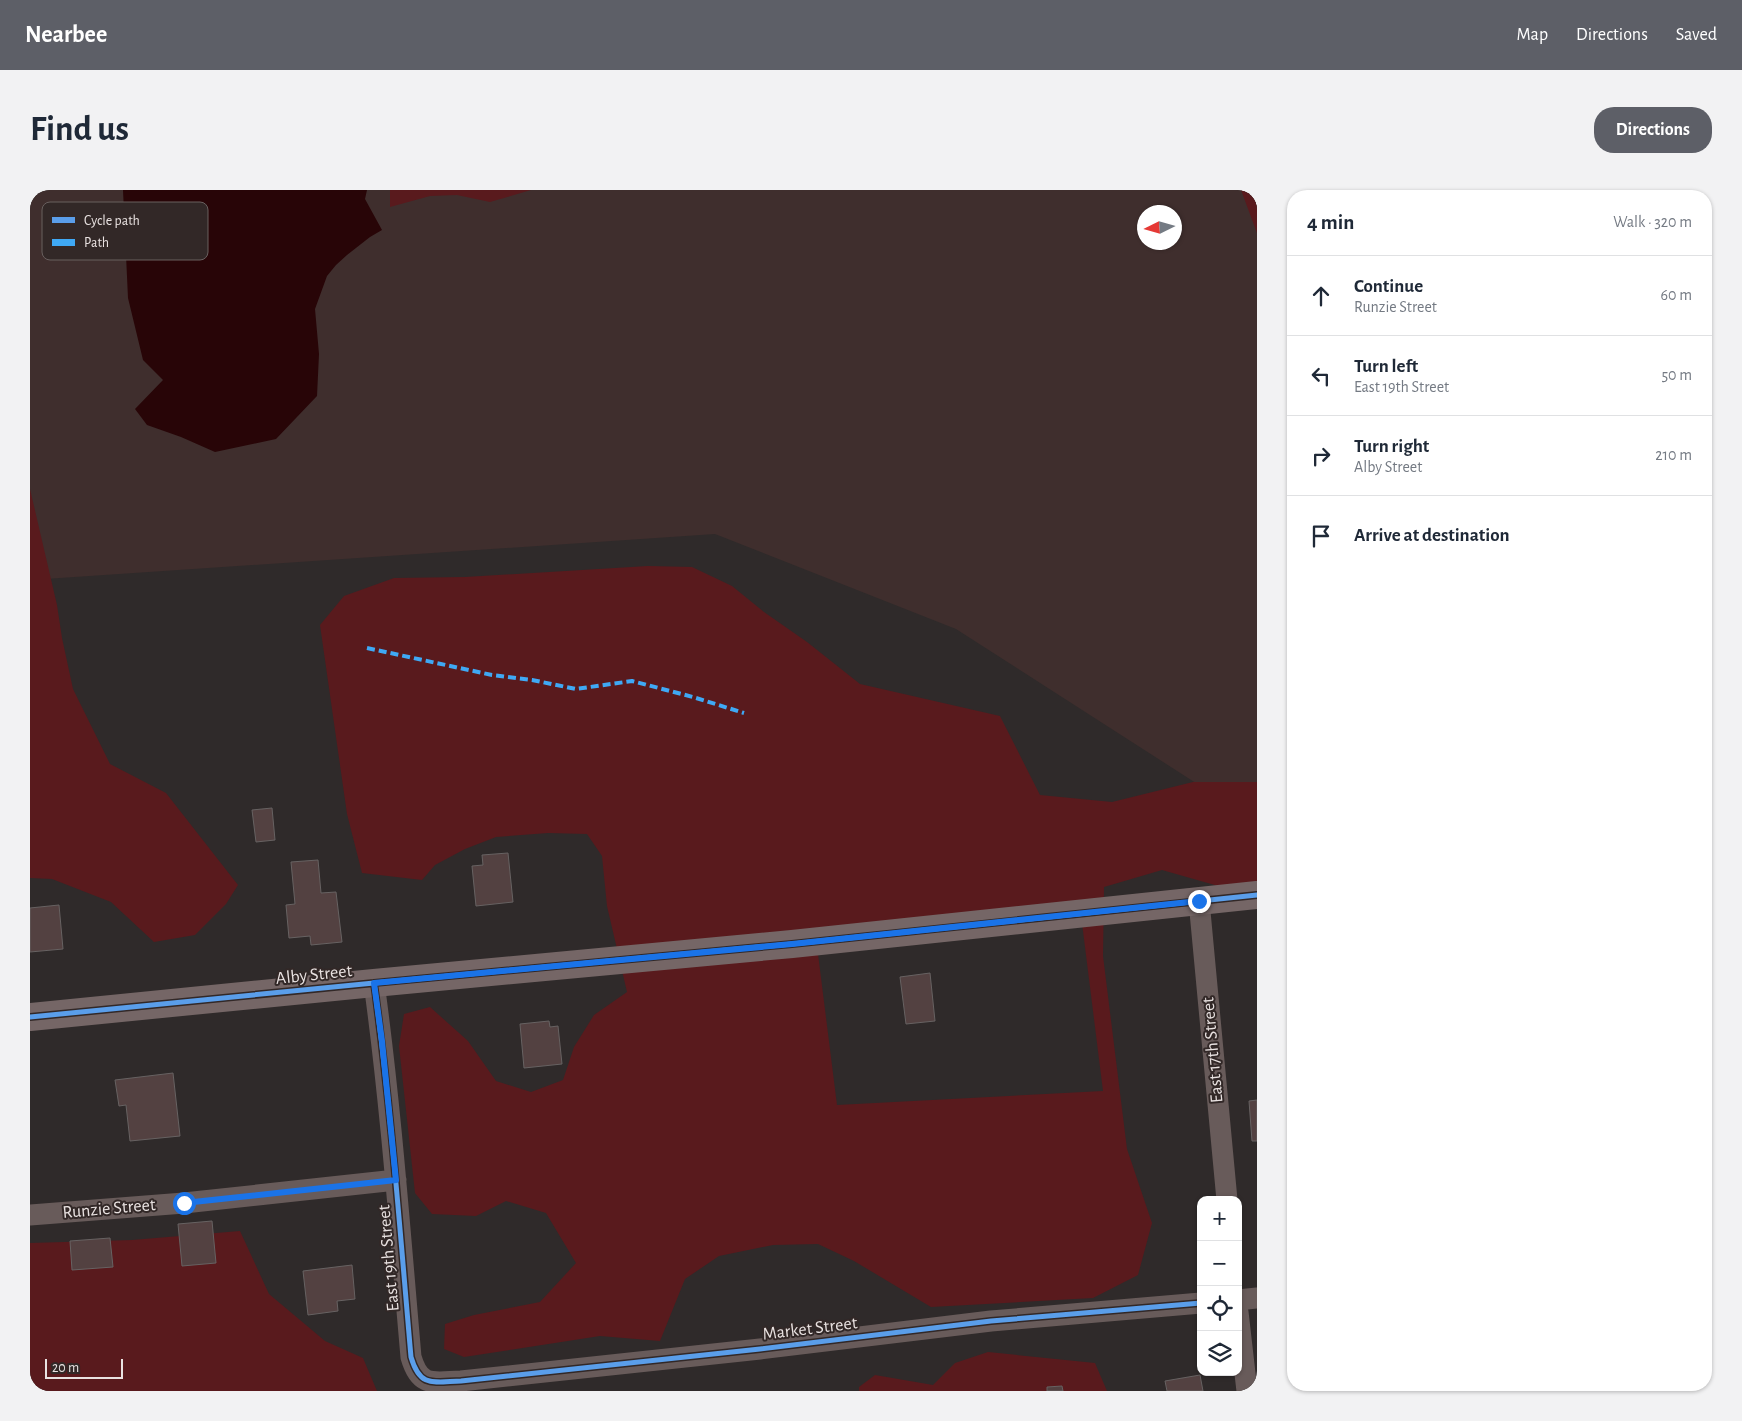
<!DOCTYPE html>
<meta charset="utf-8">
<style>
:root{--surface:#fff;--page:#f2f2f3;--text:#1f2937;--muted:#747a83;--line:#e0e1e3;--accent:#5d5f67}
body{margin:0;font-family:"Alegreya Sans",sans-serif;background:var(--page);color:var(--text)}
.controls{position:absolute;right:15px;bottom:15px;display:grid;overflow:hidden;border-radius:10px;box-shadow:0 1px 4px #0004}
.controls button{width:45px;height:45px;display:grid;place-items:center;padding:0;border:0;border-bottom:1px solid var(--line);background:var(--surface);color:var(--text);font:25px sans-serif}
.compass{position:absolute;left:1107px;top:15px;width:45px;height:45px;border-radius:50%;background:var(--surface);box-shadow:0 1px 4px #0004;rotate:265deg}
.scale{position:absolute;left:15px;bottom:12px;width:78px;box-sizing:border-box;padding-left:5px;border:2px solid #e9e2e1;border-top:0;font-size:14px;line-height:18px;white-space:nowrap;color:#e9e2e1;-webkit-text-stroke:4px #322827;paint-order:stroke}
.stop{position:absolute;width:15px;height:15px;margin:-11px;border:4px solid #1a73e8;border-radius:50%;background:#fff}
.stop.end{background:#1a73e8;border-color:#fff;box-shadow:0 1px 5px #0008}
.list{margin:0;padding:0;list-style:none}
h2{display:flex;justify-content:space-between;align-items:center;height:65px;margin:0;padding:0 20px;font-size:21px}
h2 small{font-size:16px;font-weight:400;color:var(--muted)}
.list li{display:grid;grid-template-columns:32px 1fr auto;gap:15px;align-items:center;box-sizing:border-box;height:80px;padding:0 20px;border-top:1px solid var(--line)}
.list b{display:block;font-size:19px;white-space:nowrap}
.list p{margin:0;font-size:16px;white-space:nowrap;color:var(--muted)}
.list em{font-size:16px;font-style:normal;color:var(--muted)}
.icon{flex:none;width:28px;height:28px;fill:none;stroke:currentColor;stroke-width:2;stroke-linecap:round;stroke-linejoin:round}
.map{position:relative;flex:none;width:1227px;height:1201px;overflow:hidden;border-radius:20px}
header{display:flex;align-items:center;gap:30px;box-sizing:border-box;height:70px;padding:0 25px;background:var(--accent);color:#fff}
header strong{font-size:24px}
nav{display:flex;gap:28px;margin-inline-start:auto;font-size:18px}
.intro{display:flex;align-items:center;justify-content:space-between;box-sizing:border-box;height:120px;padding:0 30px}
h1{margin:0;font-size:35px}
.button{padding:12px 22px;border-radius:20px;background:var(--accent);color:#fff;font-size:18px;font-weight:700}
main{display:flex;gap:30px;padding:0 30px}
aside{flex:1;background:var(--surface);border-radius:20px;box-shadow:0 1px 4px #0004}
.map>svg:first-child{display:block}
</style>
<header>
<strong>Nearbee</strong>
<nav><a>Map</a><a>Directions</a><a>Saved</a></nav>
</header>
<div class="intro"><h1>Find us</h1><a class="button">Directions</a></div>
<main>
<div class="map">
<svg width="1227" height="1201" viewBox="0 0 1227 1201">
<rect width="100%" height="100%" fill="#2f2a2a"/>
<path fill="#3f2e2d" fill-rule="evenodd" d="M0 0H1227V621L1211 622 926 439 685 344 0 390ZM1114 22H1144V52H1114Z"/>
<path fill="#591a1d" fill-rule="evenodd" d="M360 0H501L460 12 427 5 400 6 360 17Z
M1211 0H1227V43Z
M0 299 27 415 32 448 43 499 80 574 136 603 208 695 196 714 165 745 124 752 81 712 22 689 0 688Z
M618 376 662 377 702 396 734 422 777 452 830 494 970 526 1010 605 1082 612 1163 592H1227V707L1132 680 1074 697 1073 766 1097 959 1122 1033 1108 1085 1063 1108 901 1117 824 1071 788 1054 743 1055 689 1066 655 1089 630 1151 570 1146 434 1167 414 1159 415 1134 444 1125 510 1112 546 1073 516 1023 476 1011 446 1026 402 1024 385 1003 369 856 374 824 400 817 438 851 466 891 501 902 533 890 544 857 564 825 597 802 577 716 572 666 557 644 518 643 466 647 435 659 405 675 392 690 332 683 317 624 290 435 314 406 364 388 435 387ZM1052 733 1073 901 807 915 788 764Z
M210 1041 239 1104 295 1151 333 1168 347 1201H0V1053L102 1050Z
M958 1162 1065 1173 1077 1201H829V1197L845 1185 903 1195 925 1173Z"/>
<path fill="#280507" d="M93 0H337L335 9 352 40 340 47 317 65 306 75 297 86 285 119 289 164 287 206 246 249 185 262 151 247 117 235 105 219 133 190 113 170 98 108Z"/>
<path fill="#534141" stroke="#676262" d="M242 618 245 650 226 652 222 620Z
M478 663 483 712 446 716 442 676 453 675 452 665Z
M288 670 291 703 306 702 312 752 281 755 280 746 259 748 256 715 265 714 261 672Z
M29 715 33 759 0 762V718Z
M900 783 905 831 876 834 870 787Z
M519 831 520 837 528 836 532 874 494 878 490 834Z
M143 883 150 946 100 951 96 915 89 916 85 890Z
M1227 910V951H1222L1219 911Z
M182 1031 186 1073 152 1076 148 1034Z
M80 1048 83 1077 42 1080 40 1051Z
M322 1075 325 1109 307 1111 308 1121 278 1125 273 1081Z
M1170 1185 1173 1201H1137L1135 1191Z
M1032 1196 1033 1201H1017V1197Z"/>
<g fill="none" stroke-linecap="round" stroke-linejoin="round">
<path stroke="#685b5a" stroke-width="21" d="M1169 711 1197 1010
M344 793C361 917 370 1042 381 1167 390 1198 403 1192 431 1191L730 1159 961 1131 1171 1113
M0 1025 154 1013 366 990
M1208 1110 1227 1108
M1208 1122 1217 1201"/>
<path stroke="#756666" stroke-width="28" d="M0 827 344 793 762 754 1227 705"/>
<path stroke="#3fa9f5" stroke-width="4" stroke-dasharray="8 4" stroke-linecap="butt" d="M337 458 462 485 502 490 546 499 602 491 663 507 714 523"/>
<g stroke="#322827" stroke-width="8">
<path id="cycleway" d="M344 793C361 917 370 1042 381 1167 390 1198 403 1192 431 1191L730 1159 961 1131 1171 1113
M0 827 344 793 762 754 1227 705"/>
</g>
<use href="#cycleway" stroke="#5a9eea" stroke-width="5"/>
</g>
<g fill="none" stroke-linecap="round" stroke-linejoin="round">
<path stroke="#1a73e8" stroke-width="6" d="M154 1013 366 990 352 851 344 793 762 754 1169 711"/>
</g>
<g text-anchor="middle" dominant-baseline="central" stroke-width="4" stroke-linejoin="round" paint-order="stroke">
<g font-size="18" fill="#e9e2e1" stroke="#322827">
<text transform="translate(284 785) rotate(-6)">Alby Street</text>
<text transform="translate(1183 860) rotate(-95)">East 17th Street</text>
<text transform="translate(79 1019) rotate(-5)">Runzie Street</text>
<text transform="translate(359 1068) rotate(-95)">East 19th Street</text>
<text transform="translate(780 1139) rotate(-7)">Market Street</text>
</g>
</g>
<rect x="12" y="12" width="166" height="58" rx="8" fill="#322827" stroke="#69605f" stroke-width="1"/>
<rect x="22" y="27" width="23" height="6" fill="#5a9eea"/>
<rect x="22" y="49" width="23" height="7" fill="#3fa9f5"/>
<g font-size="14" fill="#e9e2e1">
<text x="54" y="35">Cycle path</text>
<text x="54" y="57">Path</text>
</g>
</svg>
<div class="controls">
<button>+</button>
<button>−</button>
<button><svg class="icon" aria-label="locate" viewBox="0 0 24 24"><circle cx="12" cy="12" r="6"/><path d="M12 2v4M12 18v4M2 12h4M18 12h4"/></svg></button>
<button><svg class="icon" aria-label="layers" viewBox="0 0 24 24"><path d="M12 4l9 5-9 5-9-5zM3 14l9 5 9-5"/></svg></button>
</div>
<svg class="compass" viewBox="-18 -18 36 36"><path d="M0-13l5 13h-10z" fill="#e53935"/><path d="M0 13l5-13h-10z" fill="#747a83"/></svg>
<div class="scale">20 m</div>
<div class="stop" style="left:154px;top:1013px"></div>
<div class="stop end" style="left:1169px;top:711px"></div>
</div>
<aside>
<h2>4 min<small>Walk · 320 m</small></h2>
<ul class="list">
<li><svg class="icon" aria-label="ahead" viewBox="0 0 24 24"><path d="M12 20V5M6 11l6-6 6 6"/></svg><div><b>Continue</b><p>Runzie Street</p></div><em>60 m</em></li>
<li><svg class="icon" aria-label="left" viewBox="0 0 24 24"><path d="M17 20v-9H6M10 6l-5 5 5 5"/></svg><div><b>Turn left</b><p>East 19th Street</p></div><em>50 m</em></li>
<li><svg class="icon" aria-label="right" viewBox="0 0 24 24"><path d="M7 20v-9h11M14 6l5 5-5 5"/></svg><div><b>Turn right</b><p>Alby Street</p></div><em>210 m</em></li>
<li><svg class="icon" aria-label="arrive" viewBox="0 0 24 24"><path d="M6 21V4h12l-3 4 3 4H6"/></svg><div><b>Arrive at destination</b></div></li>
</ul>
</aside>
</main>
